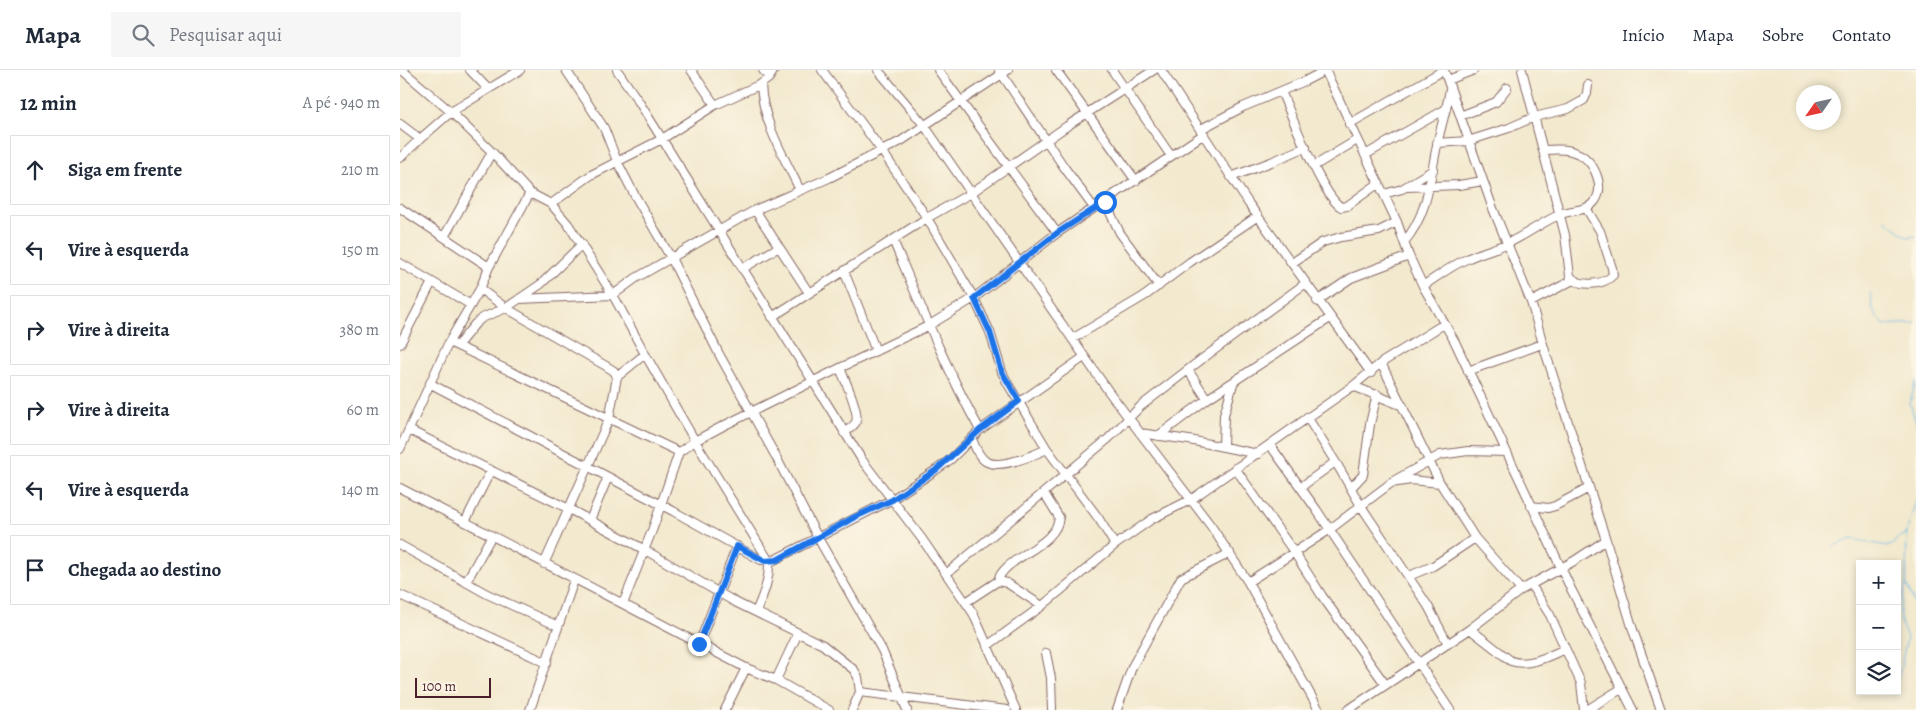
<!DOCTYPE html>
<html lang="pt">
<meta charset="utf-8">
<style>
:root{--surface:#fff;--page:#f6f6f7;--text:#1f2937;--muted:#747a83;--line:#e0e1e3}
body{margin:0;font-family:Alegreya,serif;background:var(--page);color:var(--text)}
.controls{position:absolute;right:15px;bottom:15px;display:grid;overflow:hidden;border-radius:0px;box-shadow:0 2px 8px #0003}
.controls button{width:45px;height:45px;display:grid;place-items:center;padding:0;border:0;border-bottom:1px solid var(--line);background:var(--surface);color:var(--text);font:25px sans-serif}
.compass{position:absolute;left:1396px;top:15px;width:45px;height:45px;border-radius:50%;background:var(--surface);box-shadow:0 2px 8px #0003;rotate:236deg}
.scale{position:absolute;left:15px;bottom:12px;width:76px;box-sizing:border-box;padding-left:5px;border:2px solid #4a1f2b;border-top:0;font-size:14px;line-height:18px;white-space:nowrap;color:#4a1f2b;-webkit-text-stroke:4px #fcf5e5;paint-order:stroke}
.stop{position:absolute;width:15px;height:15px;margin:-11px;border:4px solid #1a73e8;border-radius:50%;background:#fff}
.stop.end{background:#1a73e8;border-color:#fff;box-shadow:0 1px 5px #0008}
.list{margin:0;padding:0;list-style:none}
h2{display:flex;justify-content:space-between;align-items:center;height:65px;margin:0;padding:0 20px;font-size:21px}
h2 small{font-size:16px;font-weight:400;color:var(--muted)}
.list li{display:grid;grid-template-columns:32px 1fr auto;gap:15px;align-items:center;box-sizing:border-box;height:70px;margin:0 10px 10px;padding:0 10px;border:1px solid var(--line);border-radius:0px}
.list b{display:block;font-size:19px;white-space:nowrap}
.list em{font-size:16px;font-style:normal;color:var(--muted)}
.icon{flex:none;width:28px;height:28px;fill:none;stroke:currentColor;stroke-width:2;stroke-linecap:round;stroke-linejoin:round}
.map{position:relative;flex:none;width:1516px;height:640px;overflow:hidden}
header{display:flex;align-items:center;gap:30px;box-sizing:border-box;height:70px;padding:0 25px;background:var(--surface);border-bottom:1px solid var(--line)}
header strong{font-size:24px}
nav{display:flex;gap:28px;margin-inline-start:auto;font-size:18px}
.search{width:350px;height:45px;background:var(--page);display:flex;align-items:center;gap:12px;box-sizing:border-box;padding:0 18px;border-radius:0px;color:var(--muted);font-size:19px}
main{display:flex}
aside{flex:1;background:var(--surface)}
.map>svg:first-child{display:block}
</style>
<header>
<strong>Mapa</strong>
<div class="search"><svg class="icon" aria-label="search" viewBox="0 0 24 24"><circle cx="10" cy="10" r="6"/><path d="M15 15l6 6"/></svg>Pesquisar aqui</div>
<nav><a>Início</a><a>Mapa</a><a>Sobre</a><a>Contato</a></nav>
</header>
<main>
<aside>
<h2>12 min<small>A pé · 940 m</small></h2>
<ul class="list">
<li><svg class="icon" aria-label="ahead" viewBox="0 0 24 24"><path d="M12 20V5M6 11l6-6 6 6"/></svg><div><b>Siga em frente</b></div><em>210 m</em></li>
<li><svg class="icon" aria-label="left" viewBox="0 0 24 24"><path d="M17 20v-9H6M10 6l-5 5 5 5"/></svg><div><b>Vire à esquerda</b></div><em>150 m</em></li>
<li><svg class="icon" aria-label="right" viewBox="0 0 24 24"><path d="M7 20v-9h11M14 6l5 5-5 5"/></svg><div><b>Vire à direita</b></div><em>380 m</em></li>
<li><svg class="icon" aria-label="right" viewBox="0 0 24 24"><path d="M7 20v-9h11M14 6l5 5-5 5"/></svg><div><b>Vire à direita</b></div><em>60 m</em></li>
<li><svg class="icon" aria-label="left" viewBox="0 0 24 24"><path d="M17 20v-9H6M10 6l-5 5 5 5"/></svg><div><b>Vire à esquerda</b></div><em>140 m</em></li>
<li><svg class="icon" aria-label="arrive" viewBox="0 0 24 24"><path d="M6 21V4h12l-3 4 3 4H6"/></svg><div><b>Chegada ao destino</b></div></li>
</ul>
</aside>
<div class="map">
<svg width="1516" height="640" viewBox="0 0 1516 640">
<rect width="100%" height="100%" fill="#fcf5e5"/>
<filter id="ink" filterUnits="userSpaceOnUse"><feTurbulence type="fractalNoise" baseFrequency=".02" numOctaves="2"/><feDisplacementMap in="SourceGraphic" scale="10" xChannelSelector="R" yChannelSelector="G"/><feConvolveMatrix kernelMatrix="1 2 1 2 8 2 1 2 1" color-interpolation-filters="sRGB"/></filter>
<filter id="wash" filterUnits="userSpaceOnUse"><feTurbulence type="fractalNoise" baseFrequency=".0096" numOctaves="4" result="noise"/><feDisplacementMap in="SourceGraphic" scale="20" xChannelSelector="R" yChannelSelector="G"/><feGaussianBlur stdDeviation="1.12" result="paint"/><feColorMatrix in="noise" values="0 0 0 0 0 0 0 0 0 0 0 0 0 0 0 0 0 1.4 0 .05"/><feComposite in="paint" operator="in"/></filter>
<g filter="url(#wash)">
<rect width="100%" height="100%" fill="#f2e9ce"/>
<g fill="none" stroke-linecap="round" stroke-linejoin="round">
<path stroke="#74bbeb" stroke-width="1" d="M1485 150 1507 167 1516 166
M1470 223 1472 230 1471 235 1476 246 1484 255 1516 253
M1516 311 1510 333 1516 353
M1516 432 1507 460 1506 513 1516 537
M1433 476 1452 469 1487 476 1492 475 1498 468 1506 464
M1497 615 1507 568 1501 553 1500 538 1506 514
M1495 624V621"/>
</g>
</g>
<g filter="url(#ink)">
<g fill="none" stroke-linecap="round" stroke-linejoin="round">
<g stroke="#856664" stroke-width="10">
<path id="minor" d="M2 0 51 42 92 82 130 123 151 134 168 154 213 225 245 284 295 371 369 491C370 510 363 525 356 542
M70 0 88 19
M166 0 204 58 217 91 234 124 271 188 319 284 375 385 418 468 482 580 507 640
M217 0 239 32 462 390 522 469 573 543 616 640
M291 0 315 35
M363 0 369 8
M374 0 369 8 361 14C362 51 384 87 400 120
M422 0 482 81 527 148 574 228 590 262 602 302 608 314 647 379 699 449 715 475
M478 0 524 55 709 322 811 456 848 512 919 640
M538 0 657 163
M599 0 664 97 694 138
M656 0 736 111
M712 0 771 86
M761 0 849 134 971 303
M925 0 997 152 1009 186 1023 216 1055 272 1171 519 1233 640
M1044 0 1092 136 1131 232 1145 281 1206 470 1233 560 1261 640
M1122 0 1165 165 1170 206C1179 218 1204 215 1213 205L1212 198 1200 161 1186 138
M1048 10 1074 0
M881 21C891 44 922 126 941 137L947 136 979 113
M1060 46 1096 32 1107 18
M0 54 20 69
M949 54 1044 0
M801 59 843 37 905 11 926 0
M1037 73 1068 71 1109 58 1134 47 1168 39 1184 30 1187 23 1188 15
M965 85 1046 39
M0 88 20 69 51 42 120 0
M914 96 957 70
M831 107 871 92 906 77
M1007 117 1059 115 1083 111
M984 124 1002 119 1033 100
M705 132 720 163 759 216
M151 134 191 105 262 69 315 35 361 14
M0 138 89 197
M355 140 409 223
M44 167 92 82
M493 170C520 234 546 299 580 360
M1004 172C1028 145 1030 109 1037 75 1041 56 1047 38 1050 19
M0 193 71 235
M892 193 923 172 941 167 979 161 997 152
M342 199 379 177
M444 201 476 281
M1023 216C1038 206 1052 195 1069 188 1081 182 1095 179 1108 173 1126 165 1142 152 1161 144 1173 139 1187 142 1195 131 1205 117 1195 96 1184 87 1171 78 1158 79 1144 80
M80 219 106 238 206 296 214 301 217 307 209 349 144 494
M119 229 213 225 236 208 355 140 429 108 501 71 608 0
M917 231 951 208 1009 186
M1131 232 1173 210
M372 247 527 148 571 123 667 56 754 0
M672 269 746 225 790 192 858 146
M49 272 279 382
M0 274 32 212
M58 275 75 254 82 248 106 238 141 214 182 174
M981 293 1040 413
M440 298C444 308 460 342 456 352 454 356 448 360 444 363
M788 300 807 329
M1068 301 1142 274
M217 307 245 284
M31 314 273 441 361 490 372 491 491 430 536 400 551 389 580 360 684 287
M953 316 1003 336
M907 347 938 396 961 436 1028 536 1048 574
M9 360 169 439 245 480 335 532 423 575 454 600 458 607 460 622 452 640
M740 363 789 370 858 384
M758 366 807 329 930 248
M572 369C575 377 579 388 587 392 601 399 634 385 647 379
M870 375 916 439 1050 640
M823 377 824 345 833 314
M0 379 49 272 80 219 89 197 130 123
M835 398 894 482 922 526 985 614
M995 410 1040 385 1068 381 1106 382
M901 417 935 392
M0 418 346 598 376 610 429 640
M951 418 963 405 970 354 977 324
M1131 436 1148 438 1155 436 1189 418
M190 450 208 407
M65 452 91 400
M0 475 87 524 158 556
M546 504 708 369 741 336 802 289 906 213
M1009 506 1033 496 1075 468
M598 511C603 487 657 477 659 447L644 423
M66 512 91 467
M848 512 929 460 991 413 1011 410 1040 413 1075 468 1121 520
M1131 515 1150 545 1181 613 1184 640
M0 525 147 593
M566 532 598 511 607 513 642 536
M223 534 253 458 279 382 295 371 323 356 440 298 528 256 574 228 657 163 804 64
M1070 559 1111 591C1129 597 1149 586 1165 579
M299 574 337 476
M587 576 642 536 715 475 752 449 792 429 953 316 981 293 1044 254
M646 583 651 608 652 640
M376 610 398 563
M460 622 607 640
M130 640 174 510
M325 640 346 598
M717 640 732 597 781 508 830 483
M948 640 1070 559 1121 520 1174 491 1206 470
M1187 640 1221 619"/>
</g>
<use href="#minor" stroke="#fff" stroke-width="8"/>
</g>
</g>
<g fill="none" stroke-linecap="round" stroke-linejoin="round" filter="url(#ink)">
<path stroke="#1a73e8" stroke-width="6" d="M299 574 337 476 365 491 377 490 455 447 492 430 536 400 580 360 619 331 602 302 590 262 574 228 657 163 705 132"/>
</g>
</svg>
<div class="controls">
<button>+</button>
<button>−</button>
<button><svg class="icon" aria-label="layers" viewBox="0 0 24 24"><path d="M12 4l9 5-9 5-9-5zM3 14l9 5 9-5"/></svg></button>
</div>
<svg class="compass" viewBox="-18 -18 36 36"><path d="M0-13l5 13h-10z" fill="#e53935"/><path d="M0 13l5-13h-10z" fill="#747a83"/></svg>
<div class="scale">100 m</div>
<div class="stop" style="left:705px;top:132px"></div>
<div class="stop end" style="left:299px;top:574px"></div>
</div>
</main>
